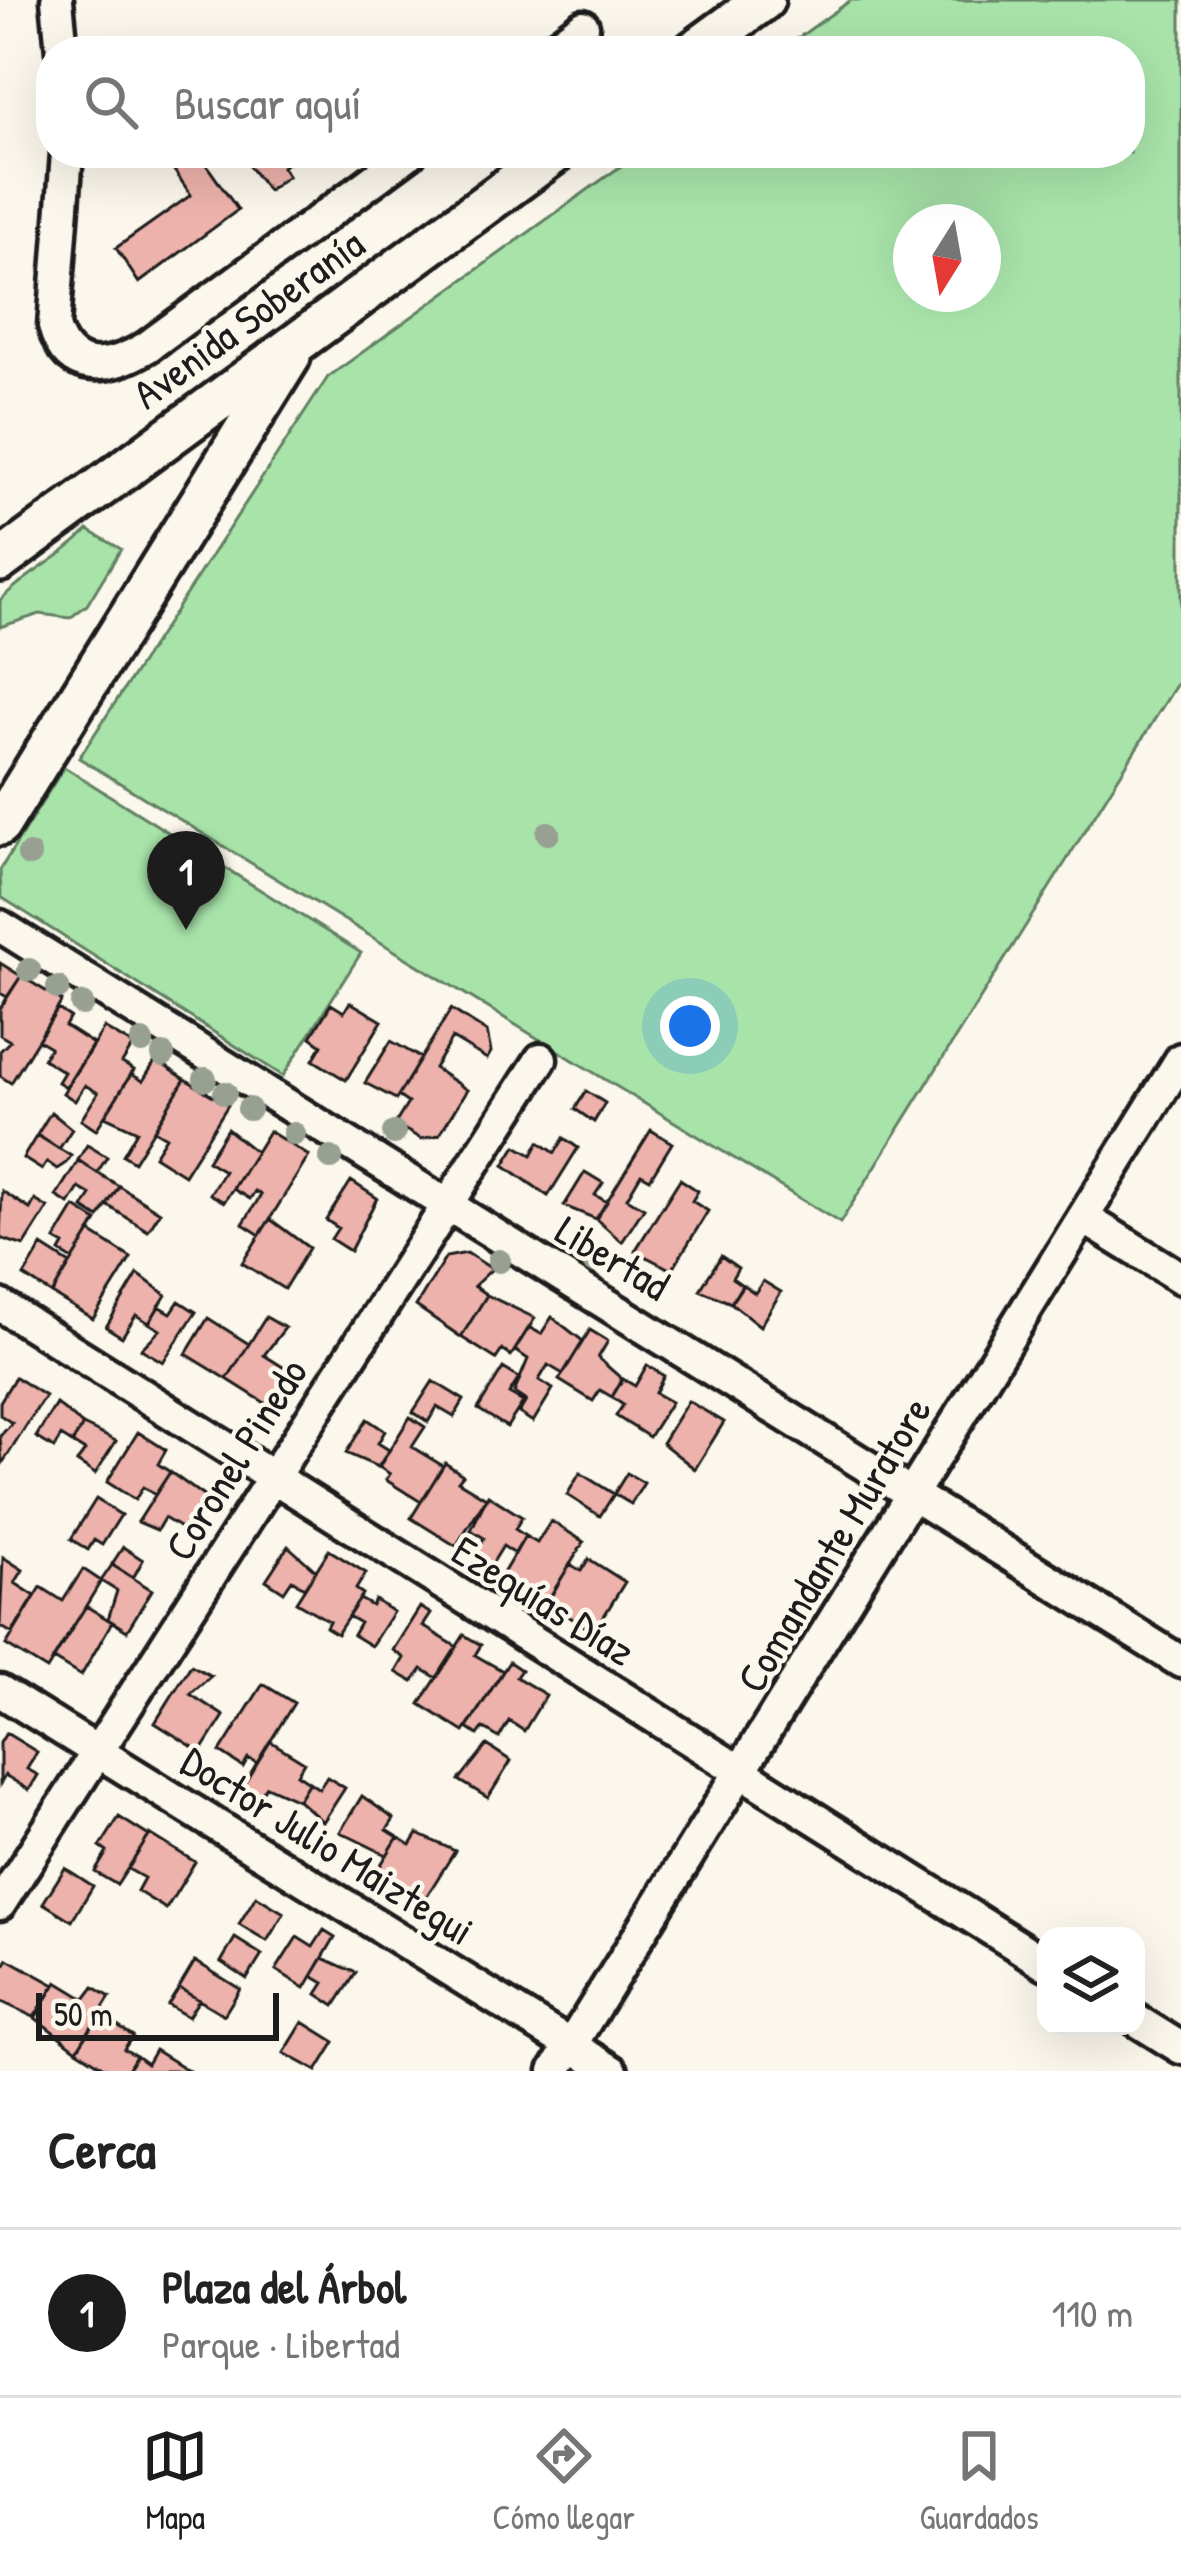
<!DOCTYPE html>
<html lang="es">
<meta charset="utf-8">
<style>
:root{--surface:#fff;--page:#f6f6f6;--text:#222;--muted:#767676;--line:#e0e0e0;--accent:#1c1c1c}
body{margin:0;font-family:"Patrick Hand",sans-serif;background:var(--page);color:var(--text)}
.controls{position:absolute;right:36px;bottom:36px;display:grid;overflow:hidden;border-radius:24px;box-shadow:0 12px 48px #0002}
.controls button{width:108px;height:108px;display:grid;place-items:center;padding:0;border:0;border-bottom:3px solid var(--line);background:var(--surface);color:var(--text);font:60px sans-serif}
.compass{position:absolute;left:893px;top:204px;width:108px;height:108px;border-radius:50%;background:var(--surface);box-shadow:0 12px 48px #0002;rotate:191deg}
.scale{position:absolute;left:36px;bottom:30px;width:243px;box-sizing:border-box;padding-left:12px;border:6px solid #1c1c1c;border-top:0;font-size:33px;line-height:42px;white-space:nowrap;color:#1c1c1c;-webkit-text-stroke:9px #fbf7ec;paint-order:stroke}
.you{position:absolute;left:690px;top:1026px;width:42px;height:42px;margin:-30px;border:9px solid #fff;border-radius:50%;background:#1a73e8;box-shadow:0 0 0 18px #1a73e833}
.badge{display:grid;place-items:center;width:78px;height:78px;border-radius:50%;background:var(--accent);color:#fff;font-size:39px;font-weight:700}
.pin{position:absolute;translate:-50% -99px;filter:drop-shadow(0 3px 6px #0008)}
.pin::after{content:'';position:absolute;top:63px;width:42px;height:36px;background:inherit;clip-path:polygon(0 0,100% 0,50% 100%)}
.list{margin:0;padding:0;list-style:none}
h2{display:flex;justify-content:space-between;align-items:center;height:156px;margin:0;padding:0 48px;font-size:51px}
h2 small{font-size:39px;font-weight:400;color:var(--muted)}
.list li{display:grid;grid-template-columns:78px 1fr auto;gap:36px;align-items:center;box-sizing:border-box;height:168px;padding:0 48px;border-top:3px solid var(--line)}
.list b{display:block;font-size:45px;white-space:nowrap}
.list p{margin:0;font-size:39px;white-space:nowrap;color:var(--muted)}
.list em{font-size:39px;font-style:normal;color:var(--muted)}
.icon{flex:none;width:66px;height:66px;fill:none;stroke:currentColor;stroke-width:2;stroke-linecap:round;stroke-linejoin:round}
.map{position:relative;flex:none;width:1181px;height:2071px;overflow:hidden}
.search{position:absolute;background:var(--surface);box-shadow:0 12px 48px #0002;left:36px;right:36px;top:36px;height:132px;display:flex;align-items:center;gap:30px;box-sizing:border-box;padding:0 42px;border-radius:48px;color:var(--muted);font-size:45px}
.sheet{height:324px;background:var(--surface)}
nav{display:flex;justify-content:space-around;align-items:center;box-sizing:border-box;height:168px;border-top:3px solid var(--line);background:var(--surface);font-size:33px;color:var(--muted)}
nav a{display:grid;justify-items:center;gap:6px}
nav .on{color:var(--accent)}
.map>svg:first-child{display:block}
</style>
<div class="map">
<svg width="1181" height="2071" viewBox="0 0 1181 2071">
<rect width="100%" height="100%" fill="#fbf7ec"/>
<filter id="ink" filterUnits="userSpaceOnUse"><feTurbulence type="fractalNoise" baseFrequency=".00833" numOctaves="2"/><feDisplacementMap in="SourceGraphic" scale="24" xChannelSelector="R" yChannelSelector="G"/><feConvolveMatrix kernelMatrix="1 2 1 2 8 2 1 2 1" color-interpolation-filters="sRGB"/></filter>
<g filter="url(#ink)">
<path fill="#a8e4aa" stroke="#628063" stroke-width="3" fill-rule="evenodd" d="M851 0H1181V677L840 1223 79 758 328 377 639 153H1130V51H780ZM983 222V294H911V222Z
M88 530 121 549 87 605 70 618 40 614 0 627V600C30 570 61 559 88 530Z
M64 767 361 953 283 1076 1 897 0 870Z"/>
<path fill="#edb2ab" stroke="#1c1c1c" stroke-width="3" d="M162 153H198L238 210 139 283 116 248 191 195Z
M239 153H302L282 167 288 176 268 191Z
M0 963 21 976 7 997 0 993Z
M21 976 62 1001 11 1083 0 1076V1051L10 1041 0 1035V1009Z
M350 1002 382 1021 346 1080 313 1060 322 1045 311 1037 331 1004 344 1012Z
M58 1009 70 1017 65 1026 93 1044 66 1087 58 1082 64 1072 43 1059 50 1047 38 1040Z
M451 1009 487 1032 491 1052 487 1059 452 1038 434 1068 467 1090 439 1135 421 1139 395 1124 408 1103 398 1096Z
M104 1028 133 1045 122 1063 134 1070 96 1130 81 1120 98 1093 85 1085 75 1101 63 1093Z
M391 1041 421 1058 396 1099 365 1083Z
M156 1060 185 1079 134 1162 123 1155 137 1131 105 1116 131 1074 143 1081Z
M185 1079 228 1105 184 1175 154 1156 166 1137 154 1130Z
M586 1091 605 1103 594 1122 575 1109Z
M51 1112 72 1129 59 1149 37 1135Z
M227 1129 256 1152 224 1202 210 1194 224 1171 207 1161Z
M651 1130 672 1143 650 1179 641 1174 627 1198 644 1208 622 1242 596 1219Z
M269 1131 309 1156 260 1235 243 1224 261 1195 255 1191 250 1199 233 1189Z
M37 1135 71 1156 66 1163 57 1169 47 1162 42 1170 23 1158Z
M564 1138 578 1148 548 1196 504 1165 516 1146 532 1155 539 1142 555 1153Z
M87 1145 107 1157 97 1173 78 1160Z
M78 1161 119 1186 99 1218 83 1208 91 1195 79 1188 69 1204 56 1196Z
M585 1172 603 1183 595 1195 607 1202 596 1219 564 1206Z
M680 1179 698 1191 692 1201 708 1211 672 1270 635 1251Z
M351 1181 377 1198 350 1251 331 1239 338 1228 326 1220Z
M119 1186 160 1212 148 1231 107 1205Z
M2 1191 30 1209 35 1200 48 1208 24 1246 0 1238Z
M75 1207 97 1221 73 1260 60 1252 64 1245 55 1240Z
M270 1219 309 1248 284 1289 242 1263Z
M90 1232 131 1258 93 1319 52 1294Z
M42 1246 70 1264 52 1294 24 1276Z
M467 1253 492 1269 474 1286 487 1295 461 1337 416 1306 446 1257Z
M721 1256 738 1268 732 1278 742 1285 731 1303 700 1290Z
M138 1274 166 1295 149 1323 136 1315 122 1337 106 1327Z
M763 1281 781 1292 760 1326 731 1303 743 1285 755 1293Z
M487 1295 535 1318 511 1356 502 1350 496 1359 461 1337Z
M179 1301 196 1312 163 1362 141 1349 160 1330 149 1323 159 1306 171 1313Z
M266 1317 285 1328 264 1355 294 1374 273 1408 227 1379Z
M552 1317 583 1341 563 1374 548 1365 539 1380 553 1389 533 1422 519 1413 526 1401 514 1393 528 1359 515 1350 529 1327 541 1334Z
M208 1318 249 1344 227 1379 186 1354Z
M590 1330 608 1341 598 1358 622 1379 612 1397 600 1390 593 1401 559 1380Z
M647 1365 664 1376 655 1393 671 1402 649 1437 616 1416 623 1405 612 1397 623 1379 635 1386Z
M503 1368 519 1378 509 1394 523 1402 507 1427 478 1409Z
M15 1377 45 1396 2 1464 0 1436 12 1423 0 1415V1402Z
M433 1381 464 1400 454 1417 437 1407 428 1422 413 1412Z
M688 1401 724 1422 695 1469 662 1443Z
M56 1404 83 1425 72 1443 61 1436 54 1448 36 1437Z
M410 1417 425 1427 412 1447 443 1466 421 1502 386 1480 390 1474 379 1467Z
M367 1419 385 1431 378 1443 389 1450 378 1467 346 1453Z
M83 1425 116 1441 95 1474 77 1462 85 1451 72 1443Z
M138 1432 166 1450 158 1464 170 1472 155 1495 143 1487 135 1500 107 1482Z
M445 1463 463 1475 458 1481 486 1498 456 1546 411 1518Z
M170 1472 209 1500 189 1533 164 1518 157 1530 138 1522Z
M580 1473 614 1494 600 1516 567 1495Z
M627 1473 644 1483 631 1504 614 1494Z
M488 1495 522 1517 515 1529 525 1536 515 1554 503 1546 490 1567 473 1556 484 1538 471 1530Z
M96 1499 121 1515 102 1545 94 1540 88 1550 71 1539Z
M551 1521 584 1542 546 1603 502 1575 525 1536 537 1543Z
M288 1546 316 1571 304 1588 292 1580 284 1592 266 1580Z
M123 1547 143 1560 133 1578 112 1564Z
M329 1550 366 1573 356 1589 363 1594 337 1634 326 1627 329 1621 296 1602Z
M3 1557 23 1570 15 1583 35 1596 12 1633 0 1626Z
M589 1559 625 1582 594 1632 547 1603 570 1564 581 1571Z
M112 1565 152 1590 127 1631 108 1619 117 1591 101 1581Z
M83 1569 101 1581 47 1670 6 1645 41 1587 63 1601Z
M360 1599 372 1606 375 1600 393 1612 371 1646 353 1635 360 1623 348 1616Z
M86 1606 112 1622 81 1676 53 1659Z
M420 1607 431 1614 423 1626 457 1647 437 1678 422 1669 413 1682 396 1672 404 1658 393 1650Z
M464 1635 481 1645 475 1655 503 1671 464 1732 420 1704Z
M509 1662 521 1670 516 1677 546 1695 524 1731 509 1721 499 1738 483 1728 478 1735 467 1728Z
M191 1665 211 1676 190 1694 224 1716 201 1752 155 1723Z
M263 1684 294 1703 257 1763 248 1758 243 1767 220 1752Z
M6 1733 37 1752 27 1769 38 1775 29 1790 5 1775 0 1784V1743Z
M270 1741 304 1762 297 1774 309 1782 298 1800 266 1786 256 1802 240 1791Z
M487 1745 511 1761 488 1798 459 1780Z
M327 1777 345 1788 323 1822 298 1800 309 1782 319 1789Z
M362 1796 394 1819 387 1830 398 1837 387 1855 340 1832Z
M119 1817 149 1836 117 1885 95 1872 107 1852 100 1847Z
M150 1834 195 1862 166 1909 137 1891 144 1878 128 1869Z
M418 1834 455 1851 421 1905 374 1876 398 1837 411 1845Z
M65 1868 93 1886 72 1921 43 1903Z
M256 1896 284 1913 267 1941 239 1924Z
M324 1930 335 1937 305 1988 276 1970 297 1937 313 1947Z
M235 1938 262 1955 247 1979 221 1962Z
M323 1958 356 1973 335 2006 317 1994 324 1983 312 1976Z
M8 1959 55 1985 34 2017 0 2001V1972Z
M195 1961 240 1989 224 2015 179 1988Z
M57 1982 85 1999 94 1987 110 1997 77 2050 35 2018Z
M179 1988 199 2000 188 2017 168 2005Z
M100 2015 133 2036 124 2049 136 2056 127 2071H110L77 2050Z
M303 2022 335 2042 317 2071 284 2053Z
M155 2050 189 2071H127L136 2056 147 2064Z"/>
<g fill="none" stroke-linecap="round" stroke-linejoin="round">
<g stroke="#1c1c1c" stroke-width="39">
<path id="minor" d="M57 0 62 51
M549 51 583 26
M67 153 54 326C67 376 109 370 147 347L410 153
M0 926 1181 1662
M1084 1218 1181 1278
M0 1305 1046 1964
M0 1691 612 2071
M0 1904 541 1059
M1136 2020 1181 2048
M555 2071 1181 1059"/>
</g>
<g stroke="#1c1c1c" stroke-width="48">
<path id="tertiary" d="M694 51 764 0
M0 561 555 153
M0 825 290 357"/>
</g>
<use href="#minor" stroke="#fbf7ec" stroke-width="30"/>
<use href="#tertiary" stroke="#fbf7ec" stroke-width="39"/>
</g>
<g fill="#97a091">
<circle cx="548" cy="833" r="12"/>
<circle cx="29" cy="855" r="12"/>
<circle cx="29" cy="970" r="12"/>
<circle cx="58" cy="988" r="12"/>
<circle cx="82" cy="1004" r="12"/>
<circle cx="142" cy="1042" r="12"/>
<circle cx="163" cy="1055" r="12"/>
<circle cx="205" cy="1079" r="12"/>
<circle cx="225" cy="1093" r="12"/>
<circle cx="249" cy="1109" r="12"/>
<circle cx="394" cy="1133" r="12"/>
<circle cx="294" cy="1134" r="12"/>
<circle cx="331" cy="1158" r="12"/>
<circle cx="499" cy="1261" r="12"/>
<circle cx="593" cy="1261" r="12"/>
</g>
</g>
<g text-anchor="middle" dominant-baseline="central" stroke-width="9" stroke-linejoin="round" paint-order="stroke">
<g font-size="42" fill="#1c1c1c" stroke="#fbf7ec">
<text transform="translate(248 318) rotate(-36)">Avenida Soberanía</text>
<text transform="translate(613 1257) rotate(31)">Libertad</text>
<text transform="translate(235 1459) rotate(-58)">Coronel Pinedo</text>
<text transform="translate(833 1544) rotate(-59)">Comandante Muratore</text>
<text transform="translate(544 1600) rotate(32)">Ezequías Díaz</text>
<text transform="translate(328 1845) rotate(32)">Doctor Julio Maiztegui</text>
</g>
</g>
</svg>
<div class="controls">
<button><svg class="icon" aria-label="layers" viewBox="0 0 24 24"><path d="M12 4l9 5-9 5-9-5zM3 14l9 5 9-5"/></svg></button>
</div>
<svg class="compass" viewBox="-18 -18 36 36"><path d="M0-13l5 13h-10z" fill="#e53935"/><path d="M0 13l5-13h-10z" fill="#767676"/></svg>
<div class="scale">50 m</div>
<div class="you"></div>
<div class="pin badge" style="left:186px;top:930px">1</div>
<div class="search"><svg class="icon" aria-label="search" viewBox="0 0 24 24"><circle cx="10" cy="10" r="6"/><path d="M15 15l6 6"/></svg>Buscar aquí</div>
</div>
<section class="sheet">
<h2>Cerca<small></small></h2>
<ul class="list">
<li><span class="badge">1</span><div><b>Plaza del Árbol</b><p>Parque · Libertad</p></div><em>110 m</em></li>
</ul>
</section>
<nav>
<a class="on"><svg class="icon" aria-label="map" viewBox="0 0 24 24"><path d="M3 6l6-2 6 2 6-2v14l-6 2-6-2-6 2zM9 4v14M15 6v14"/></svg>Mapa</a>
<a><svg class="icon" aria-label="directions" viewBox="0 0 24 24"><path d="M12 3l9 9-9 9-9-9zM9 14v-3h6M13 9l2 2-2 2"/></svg>Cómo llegar</a>
<a><svg class="icon" aria-label="saved" viewBox="0 0 24 24"><path d="M7 4h10v16l-5-4-5 4z"/></svg>Guardados</a>
</nav>
